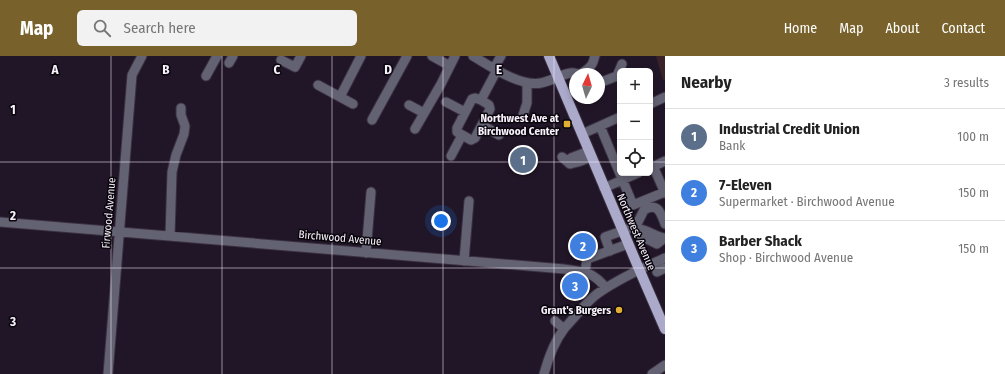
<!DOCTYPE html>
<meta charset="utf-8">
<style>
:root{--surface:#fff;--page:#f2f2f2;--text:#222;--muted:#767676;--line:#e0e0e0;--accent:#78612a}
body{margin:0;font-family:"Fira Sans Condensed",sans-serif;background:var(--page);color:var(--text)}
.controls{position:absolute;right:12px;top:12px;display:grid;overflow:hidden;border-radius:6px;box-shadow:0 2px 6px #0003}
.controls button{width:36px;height:36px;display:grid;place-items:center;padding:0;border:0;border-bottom:1px solid var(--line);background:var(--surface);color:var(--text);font:20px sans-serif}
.compass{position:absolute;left:569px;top:12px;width:36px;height:36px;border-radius:50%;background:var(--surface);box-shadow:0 2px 6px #0003;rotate:5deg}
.you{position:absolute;left:441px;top:165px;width:14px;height:14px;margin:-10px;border:3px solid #fff;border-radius:50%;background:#1a73e8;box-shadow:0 0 0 6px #1a73e833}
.badge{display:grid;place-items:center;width:26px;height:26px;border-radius:50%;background:var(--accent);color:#fff;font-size:13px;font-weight:700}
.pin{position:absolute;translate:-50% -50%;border:2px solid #fff;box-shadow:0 1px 4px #0006}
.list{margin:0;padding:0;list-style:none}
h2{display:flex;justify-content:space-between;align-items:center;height:52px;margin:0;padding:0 16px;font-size:17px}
h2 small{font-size:13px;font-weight:400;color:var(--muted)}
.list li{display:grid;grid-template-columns:26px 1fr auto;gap:12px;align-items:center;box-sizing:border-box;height:56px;padding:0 16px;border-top:1px solid var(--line)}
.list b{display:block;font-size:15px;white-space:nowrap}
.list p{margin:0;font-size:13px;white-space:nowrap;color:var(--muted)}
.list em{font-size:13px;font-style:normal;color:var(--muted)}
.icon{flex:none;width:22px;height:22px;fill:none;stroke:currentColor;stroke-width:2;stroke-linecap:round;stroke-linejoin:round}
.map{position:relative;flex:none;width:665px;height:318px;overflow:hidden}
header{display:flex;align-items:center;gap:24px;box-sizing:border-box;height:56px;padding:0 20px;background:var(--accent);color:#fff}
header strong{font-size:19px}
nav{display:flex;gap:22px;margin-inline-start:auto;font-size:14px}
.search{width:280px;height:36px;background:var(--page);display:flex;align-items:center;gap:10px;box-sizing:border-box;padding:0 14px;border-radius:6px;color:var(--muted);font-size:15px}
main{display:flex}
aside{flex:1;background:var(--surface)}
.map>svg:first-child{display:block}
</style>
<header>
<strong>Map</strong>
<div class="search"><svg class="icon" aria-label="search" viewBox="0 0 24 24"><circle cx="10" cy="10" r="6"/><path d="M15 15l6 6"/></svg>Search here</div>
<nav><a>Home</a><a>Map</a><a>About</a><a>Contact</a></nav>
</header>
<main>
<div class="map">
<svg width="665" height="318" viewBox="0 0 665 318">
<rect width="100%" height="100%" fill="#211627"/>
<path fill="#3a2328" d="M656 0H665V24H663Z"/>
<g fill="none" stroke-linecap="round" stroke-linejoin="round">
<g stroke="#3b3041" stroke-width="11">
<path id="minor" d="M432 0 450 10
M473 0C490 10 520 31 541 27 551 25 560 19 570 17 574 16 576 18 579 18 584 17 592 10 593 6 594 4 594 2 595 0
M281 4 295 11 301 0
M229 7 233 0
M494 12 501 0
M206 20 217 0
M599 27 617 20 622 8
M318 29 353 48
M340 41 361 0
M481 44 489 49 490 53 475 82 471 84 457 76V72L472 43 475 42 481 44 497 14
M446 46 465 56
M650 48 665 41
M409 49 424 57
M523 59 527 47V27
M372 64 407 0
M482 69 499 79
M600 70 633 149 665 136
M415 73 441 28 455 0
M582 78 620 61
M451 100 462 79
M562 101 570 108
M570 108 571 102 589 95
M570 108 578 106 591 101
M653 110 665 137
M650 112 665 105
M604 132 638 117
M0 166 564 213C585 216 592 215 606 232
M170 180 172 116 176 99 184 78 185 70 181 59V52
M662 184 657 188 641 180 639 173C648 174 656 181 665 182
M610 195 605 181 636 170 644 154C658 146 661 157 665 168
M366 197 371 136
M464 205 469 145
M585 216 587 203 628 188
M657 216 665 212
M555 265 564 273
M108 318 132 19 142 0
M544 318C548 303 554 286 564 273 568 268 573 263 578 257 584 250 590 243 597 238 618 223 642 212 665 202
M652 318 665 309"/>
</g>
<g stroke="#3b3041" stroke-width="12">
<path id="major" d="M549 0 639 213 665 273"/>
</g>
<use href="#minor" stroke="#636272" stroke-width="9"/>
<use href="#major" stroke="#acaacb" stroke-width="10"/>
</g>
<path fill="none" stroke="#f9f1fe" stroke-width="1" stroke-opacity="0.55" d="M111 0V318M222 0V318M332 0V318M443 0V318M554 0V318M0 106H620M650 106H665M0 212H665"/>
<g fill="#e1af34" stroke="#08050b" stroke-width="1.5">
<rect x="563" y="64" width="8" height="8" rx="2"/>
<circle cx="619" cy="254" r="4"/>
</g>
<g text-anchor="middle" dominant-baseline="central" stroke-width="3" stroke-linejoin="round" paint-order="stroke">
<g font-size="11" font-weight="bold" fill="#f9f1fe" stroke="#08050b" text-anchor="end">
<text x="559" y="62">Northwest Ave at<tspan x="559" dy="13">Birchwood Center</tspan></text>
<text x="611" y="254">Grant's Burgers</text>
</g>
<g font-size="11" fill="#f9f1fe" stroke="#08050b">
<text transform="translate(109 157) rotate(-85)">Firwood Avenue</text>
<text transform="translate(636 176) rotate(67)">Northwest Avenue</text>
<text transform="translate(340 182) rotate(5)">Birchwood Avenue</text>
</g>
</g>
<g font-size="13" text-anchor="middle" font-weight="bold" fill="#f9f1fe" stroke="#08050b" stroke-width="3" stroke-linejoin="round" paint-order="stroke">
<text x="55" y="18">A</text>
<text x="166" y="18">B</text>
<text x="277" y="18">C</text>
<text x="388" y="18">D</text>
<text x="499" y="18">E</text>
<text x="13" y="58">1</text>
<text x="13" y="164">2</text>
<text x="13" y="270">3</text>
</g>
</svg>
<div class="controls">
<button>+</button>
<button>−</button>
<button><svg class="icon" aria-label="locate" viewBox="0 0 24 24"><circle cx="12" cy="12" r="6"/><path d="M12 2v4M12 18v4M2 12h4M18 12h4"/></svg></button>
</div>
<svg class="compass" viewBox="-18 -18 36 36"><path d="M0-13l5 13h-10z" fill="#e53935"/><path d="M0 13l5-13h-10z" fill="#767676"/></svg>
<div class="you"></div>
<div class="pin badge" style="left:523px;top:104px;background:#5c6f8a">1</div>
<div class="pin badge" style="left:583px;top:190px;background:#3f7fe0">2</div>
<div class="pin badge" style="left:575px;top:230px;background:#3f7fe0">3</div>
</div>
<aside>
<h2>Nearby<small>3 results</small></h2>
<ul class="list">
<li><span class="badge" style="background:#5c6f8a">1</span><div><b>Industrial Credit Union</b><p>Bank</p></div><em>100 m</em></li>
<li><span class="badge" style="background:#3f7fe0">2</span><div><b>7-Eleven</b><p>Supermarket · Birchwood Avenue</p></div><em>150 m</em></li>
<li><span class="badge" style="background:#3f7fe0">3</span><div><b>Barber Shack</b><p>Shop · Birchwood Avenue</p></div><em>150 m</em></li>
</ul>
</aside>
</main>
